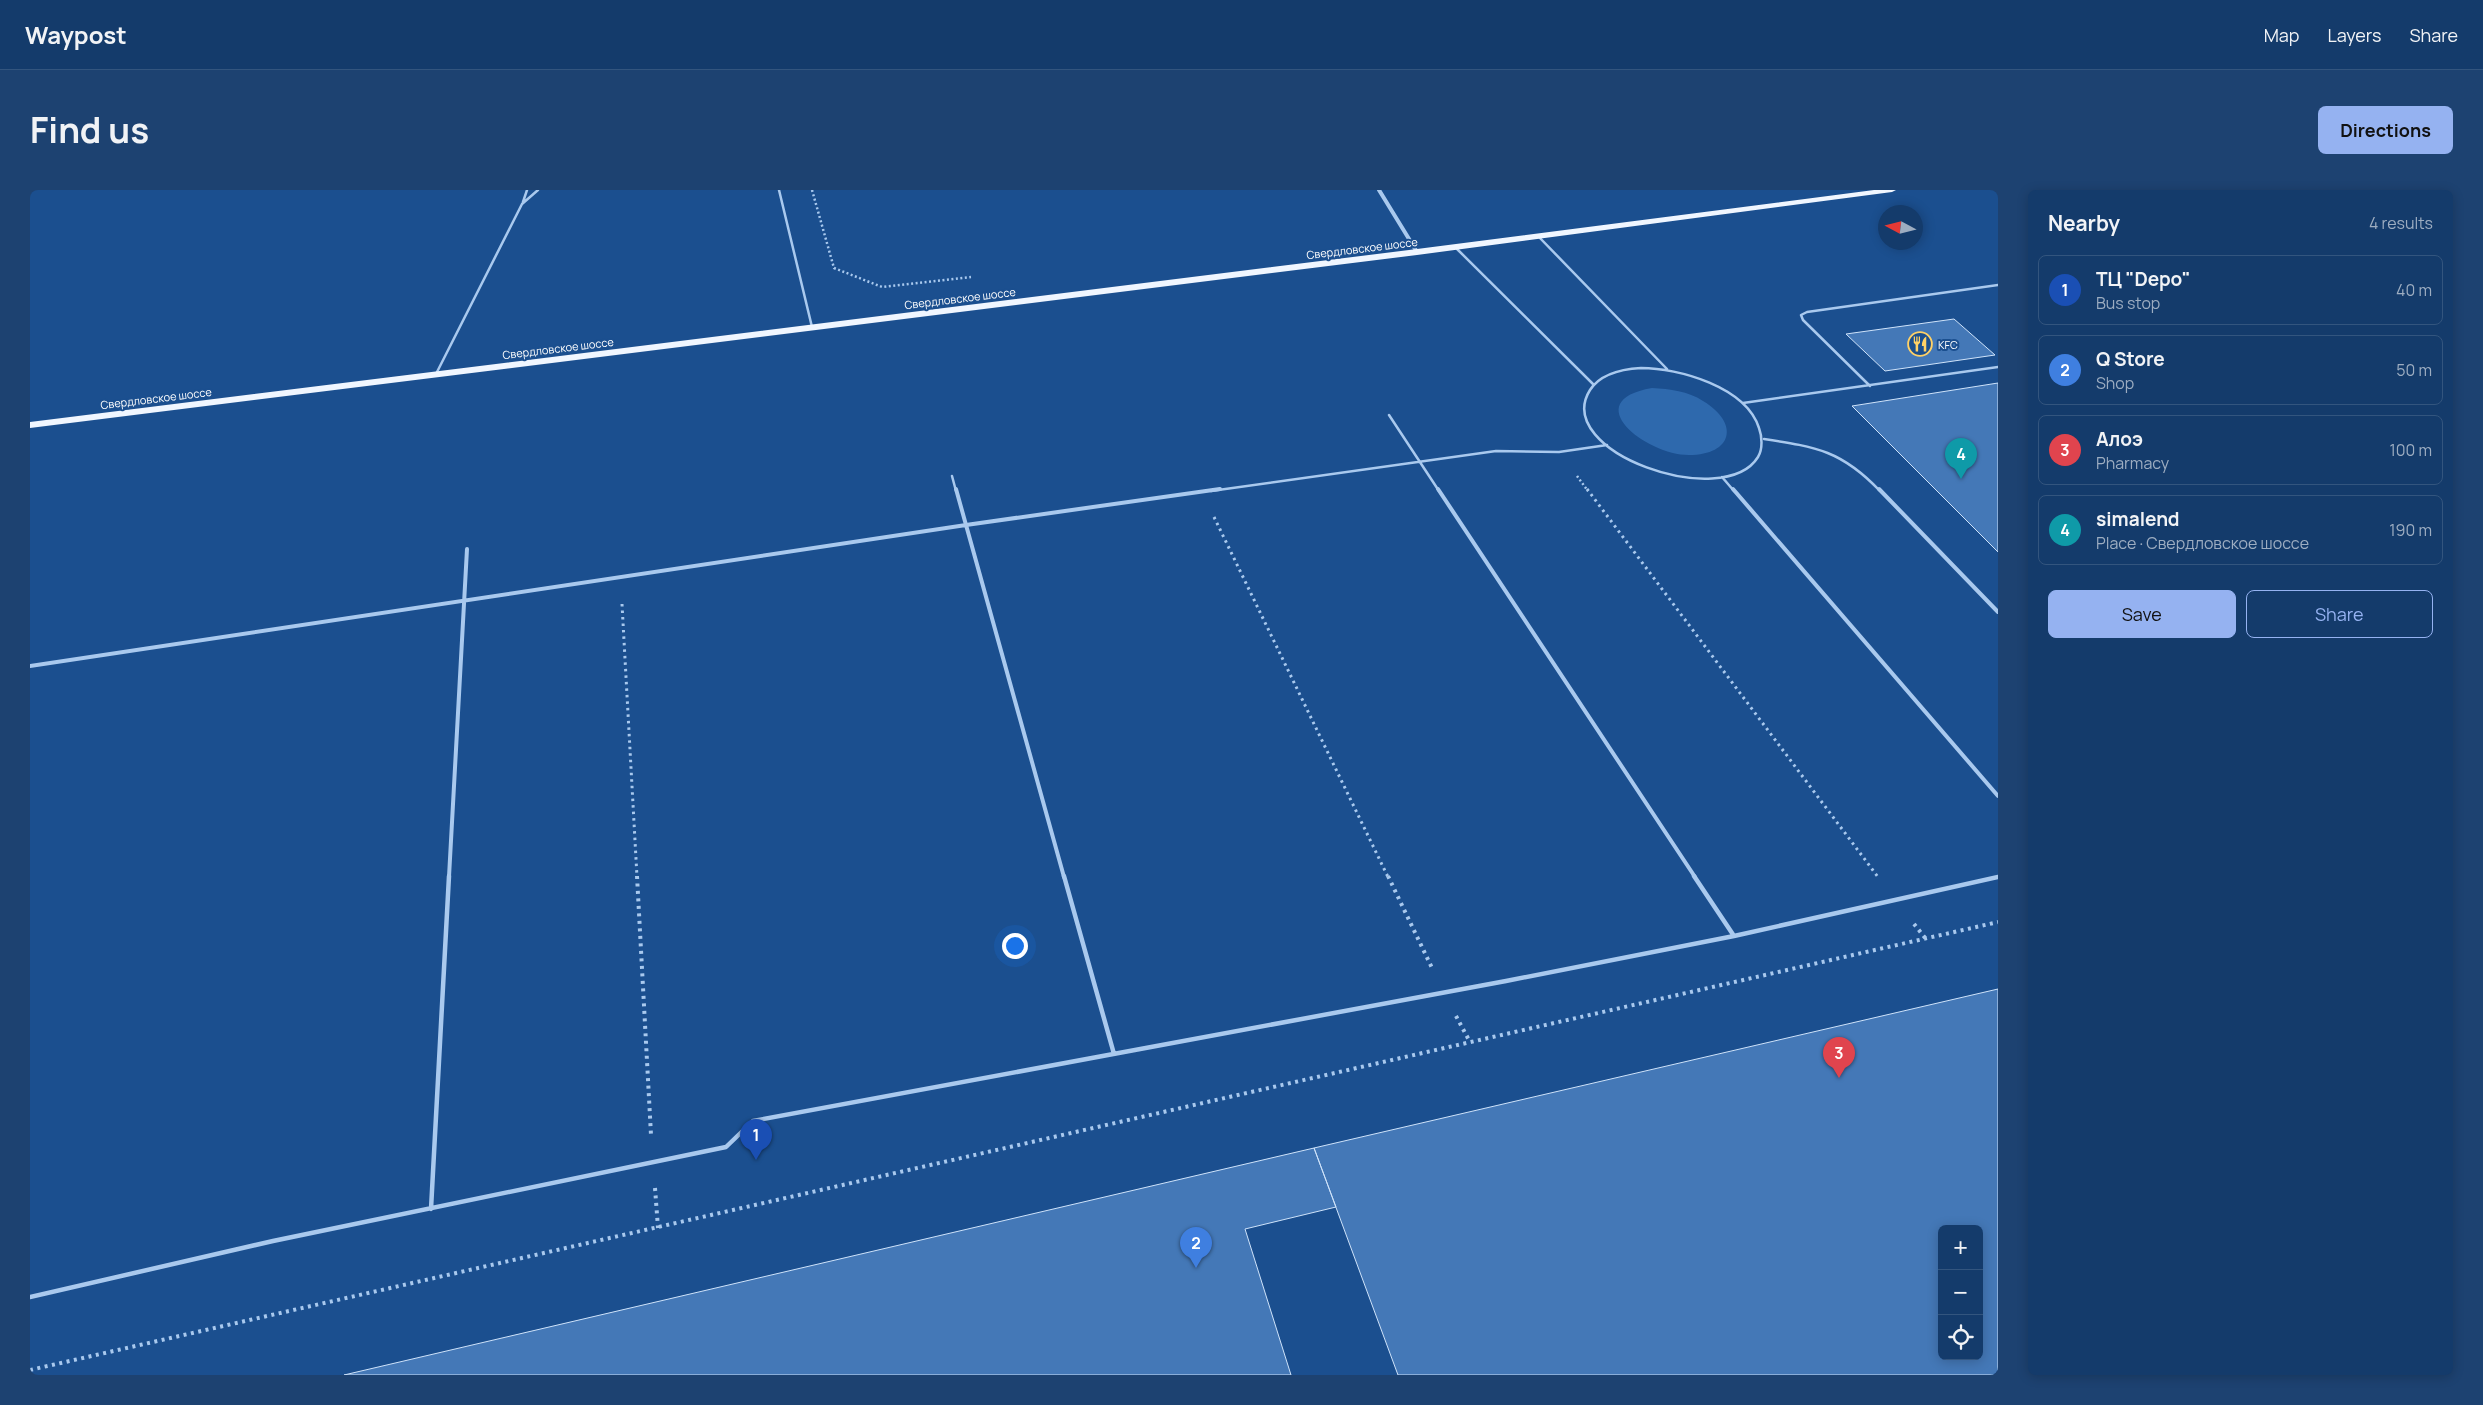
<!DOCTYPE html>
<meta charset="utf-8">
<style>
:root{--surface:#143b6b;--page:#1d4271;--text:#f1f3f6;--muted:#9dadc1;--line:#33557e;--accent:#95b2f1}
body{margin:0;font-family:Manrope,sans-serif;background:var(--page);color:var(--text)}
.controls{position:absolute;right:15px;bottom:15px;display:grid;overflow:hidden;border-radius:8px;box-shadow:0 2px 12px #0003}
.controls button{width:45px;height:45px;display:grid;place-items:center;padding:0;border:0;border-bottom:1px solid var(--line);background:var(--surface);color:var(--text);font:25px sans-serif}
.compass{position:absolute;left:1848px;top:15px;width:45px;height:45px;border-radius:50%;background:var(--surface);box-shadow:0 2px 12px #0003;rotate:277deg}
.you{position:absolute;left:984px;top:755px;width:18px;height:18px;margin:-12px;border:4px solid #fff;border-radius:50%;background:#1a73e8;box-shadow:0 0 0 8px #1a73e833}
.badge{display:grid;place-items:center;width:32px;height:32px;border-radius:50%;background:var(--accent);color:#fff;font-size:16px;font-weight:700}
.pin{position:absolute;translate:-50% -41px;filter:drop-shadow(0 1px 2px #0008)}
.pin::after{content:'';position:absolute;top:26px;width:18px;height:15px;background:inherit;clip-path:polygon(0 0,100% 0,50% 100%)}
.list{margin:0;padding:0;list-style:none}
h2{display:flex;justify-content:space-between;align-items:center;height:65px;margin:0;padding:0 20px;font-size:21px}
h2 small{font-size:16px;font-weight:400;color:var(--muted)}
.list li{display:grid;grid-template-columns:32px 1fr auto;gap:15px;align-items:center;box-sizing:border-box;height:70px;margin:0 10px 10px;padding:0 10px;border:1px solid var(--line);border-radius:8px}
.list b{display:block;font-size:19px;white-space:nowrap}
.list p{margin:0;font-size:16px;white-space:nowrap;color:var(--muted)}
.list em{font-size:16px;font-style:normal;color:var(--muted)}
.actions{display:flex;gap:10px;padding:15px 20px}
.actions a{flex:1;padding:11px 0;border:1px solid var(--accent);border-radius:8px;text-align:center;font-size:18px;color:var(--accent)}
.actions .main{background:var(--accent);color:#111}
.icon{flex:none;width:28px;height:28px;fill:none;stroke:currentColor;stroke-width:2;stroke-linecap:round;stroke-linejoin:round}
.map{position:relative;flex:none;width:1968px;height:1185px;overflow:hidden;border-radius:8px}
header{display:flex;align-items:center;gap:30px;box-sizing:border-box;height:70px;padding:0 25px;background:var(--surface);border-bottom:1px solid var(--line)}
header strong{font-size:24px}
nav{display:flex;gap:28px;margin-inline-start:auto;font-size:18px}
.intro{display:flex;align-items:center;justify-content:space-between;box-sizing:border-box;height:120px;padding:0 30px}
h1{margin:0;font-size:35px}
.button{padding:12px 22px;border-radius:8px;background:var(--accent);color:#111;font-size:18px;font-weight:700}
main{display:flex;gap:30px;padding:0 30px}
aside{flex:1;background:var(--surface);border-radius:8px;box-shadow:0 2px 12px #0003}
.map>svg:first-child{display:block}
</style>
<header>
<strong>Waypost</strong>
<nav><a>Map</a><a>Layers</a><a>Share</a></nav>
</header>
<div class="intro"><h1>Find us</h1><a class="button">Directions</a></div>
<main>
<div class="map">
<svg width="1968" height="1185" viewBox="0 0 1968 1185">
<rect width="100%" height="100%" fill="#1b4f8f"/>
<path fill="#2e69ad" d="M1622 198C1640 199 1658 201 1673 211 1710 233 1703 265 1659 265 1616 265 1547 211 1622 198Z"/>
<path fill="#4478b7" stroke="#cfe3fa" fill-rule="evenodd" d="M1924 129 1965 165 1855 181 1816 144Z
M1968 193V362L1822 216Z
M1968 799V1185H1368L1284 958ZM1912 1039H1949V1166H1912Z
M1284 958 1306 1017 1215 1039 1261 1185H314Z"/>
<g fill="none" stroke-linecap="round" stroke-linejoin="round">
<path stroke="#a9c9ee" stroke-width="2.5" stroke-dasharray="2 2.5" stroke-linecap="butt" d="M782 0 804 78 852 97 941 87
M1547 286 1558 301"/>
<path stroke="#a9c9ee" stroke-width="3" stroke-dasharray="2.5 4" stroke-linecap="butt" d="M1557 299 1848 687
M1184 327 1358 687
M592 414 607 687"/>
<path stroke="#a9c9ee" stroke-width="4" stroke-dasharray="3 4.5" stroke-linecap="butt" d="M607 686 621 945
M1358 686 1402 778
M1884 734 1896 749
M1426 826 1440 852
M625 998 628 1038
M0 1180 1968 732"/>
<path stroke="#a9c9ee" stroke-width="2.5" d="M749 0 782 137
M493 12 497 0
M1508 46 1637 179
M1425 57 1564 195
M1611 178C1649 178 1716 197 1729 238 1732 246 1733 259 1728 267 1694 322 1521 262 1560 200 1571 183 1593 179 1611 178Z
M406 184 492 14 508 0
M1840 196 1773 130 1771 125 1777 122 1968 95
M1713 213 1968 177
M1359 225 1409 301
M1734 249C1787 257 1812 261 1850 301
M922 286 926 301
M1692 287 1704 301
M1181 301 1466 261 1529 262 1577 255"/>
<path stroke="#a9c9ee" stroke-width="4" d="M926 299 1034 687
M1408 299 1665 687
M1703 299 1968 606
M1849 299 1968 422
M0 476 936 335 1190 299
M419 687 437 359"/>
<path stroke="#a9c9ee" stroke-width="4.5" d="M1034 686 1084 864
M1664 686 1704 746
M401 1019 419 686
M0 1107 243 1051 696 957 723 931 1476 791 1704 746 1968 687"/>
<path stroke="#a9c9ee" stroke-width="4" d="M1349 0 1387 62"/>
<path fill="#f0f6ff" fill-rule="evenodd" d="M1844 0H1866L1862 2 1387 65 0 238V232L1387 59Z"/>
</g>
<defs>
<g id="restaurant-ring" transform="scale(1.25)"><circle r="9.5" fill="#1b4f8f" stroke="#ffd166" stroke-width="1.5"/><path d="M-5-6h1v4h1v-4h1v4h1v-4h1v5L-1.5 .5V6h-2V.5L-5-1ZM5-6V6H3V1.5H1.5Q1.5-4 5-6Z" fill="#ffd166"/></g>
</defs>
<g fill-rule="evenodd">
<use href="#restaurant-ring" x="1890" y="154"/>
</g>
<g text-anchor="middle" dominant-baseline="central" stroke-width="4" stroke-linejoin="round" paint-order="stroke">
<g font-size="11" fill="#fff" stroke="#1b4f8f">
<text transform="translate(1332 58) rotate(-7)">Свердловское шоссе</text>
<text transform="translate(930 108) rotate(-7)">Свердловское шоссе</text>
<text transform="translate(528 158) rotate(-7)">Свердловское шоссе</text>
<text transform="translate(126 208) rotate(-7)">Свердловское шоссе</text>
</g>
<g font-size="11" fill="#fff" stroke="#1b4f8f" text-anchor="start">
<text x="1908" y="154">KFC</text>
</g>
</g>
</svg>
<div class="controls">
<button>+</button>
<button>−</button>
<button><svg class="icon" aria-label="locate" viewBox="0 0 24 24"><circle cx="12" cy="12" r="6"/><path d="M12 2v4M12 18v4M2 12h4M18 12h4"/></svg></button>
</div>
<svg class="compass" viewBox="-18 -18 36 36"><path d="M0-13l5 13h-10z" fill="#e53935"/><path d="M0 13l5-13h-10z" fill="#9dadc1"/></svg>
<div class="you"></div>
<div class="pin badge" style="left:726px;top:970px;background:#1a4fb4">1</div>
<div class="pin badge" style="left:1166px;top:1078px;background:#3f7fe0">2</div>
<div class="pin badge" style="left:1809px;top:888px;background:#e0444e">3</div>
<div class="pin badge" style="left:1931px;top:289px;background:#0f9aa8">4</div>
</div>
<aside>
<h2>Nearby<small>4 results</small></h2>
<ul class="list">
<li><span class="badge" style="background:#1a4fb4">1</span><div><b>ТЦ &quot;Depo&quot;</b><p>Bus stop</p></div><em>40 m</em></li>
<li><span class="badge" style="background:#3f7fe0">2</span><div><b>Q Store</b><p>Shop</p></div><em>50 m</em></li>
<li><span class="badge" style="background:#e0444e">3</span><div><b>Алоэ</b><p>Pharmacy</p></div><em>100 m</em></li>
<li><span class="badge" style="background:#0f9aa8">4</span><div><b>simalend</b><p>Place · Свердловское шоссе</p></div><em>190 m</em></li>
</ul>
<div class="actions"><a class="main">Save</a><a>Share</a></div>
</aside>
</main>
